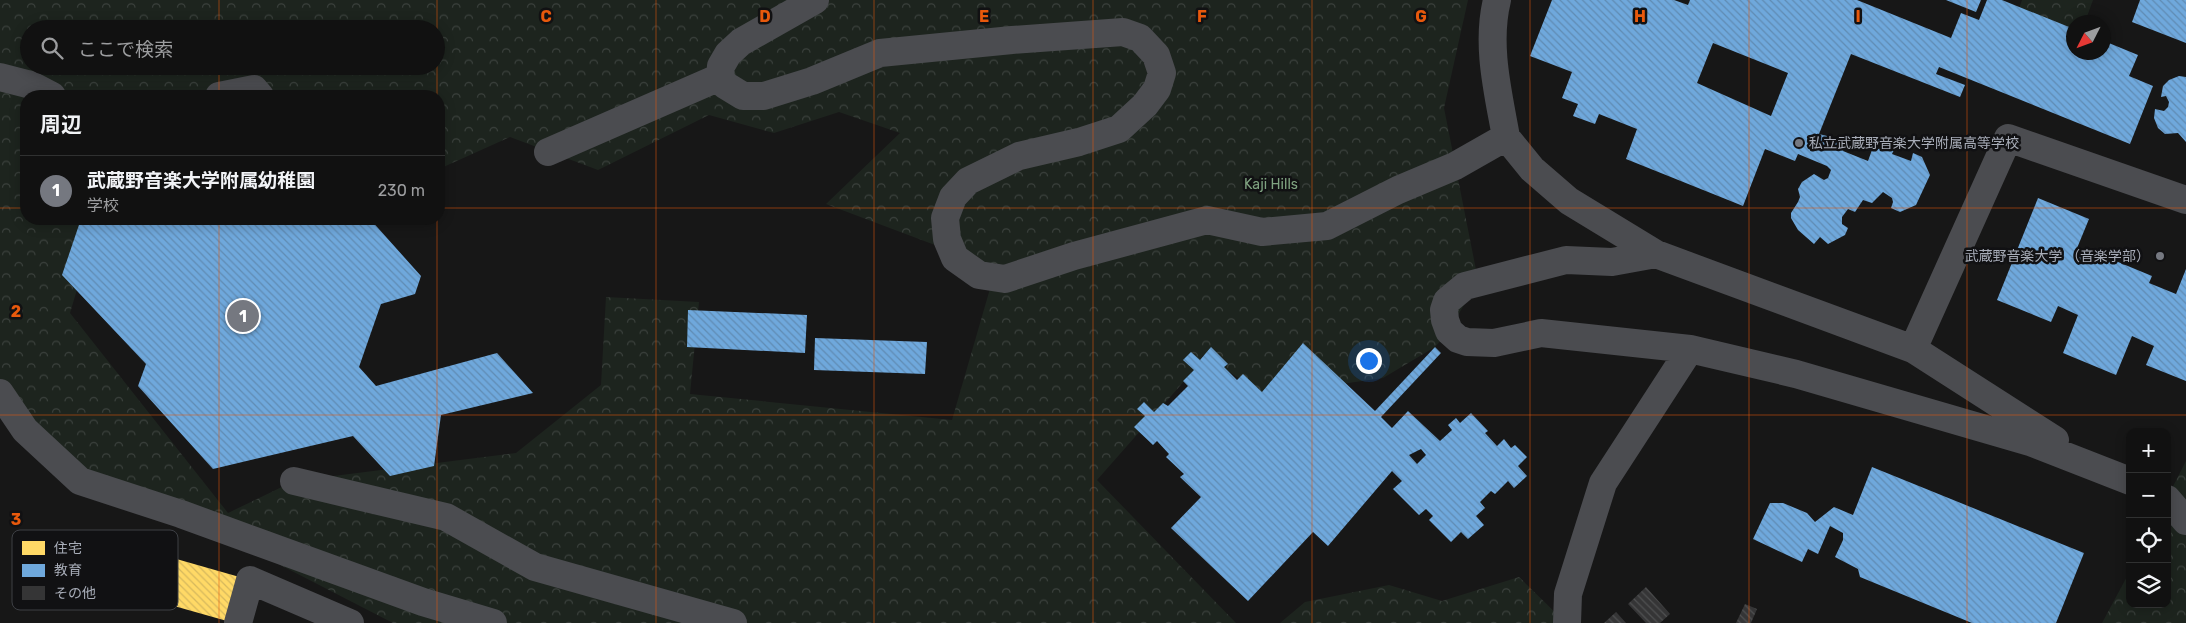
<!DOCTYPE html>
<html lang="ja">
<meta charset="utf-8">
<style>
:root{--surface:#111;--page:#1a1a1a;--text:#f1f3f6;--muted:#9c9d9f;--line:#303131;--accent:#757880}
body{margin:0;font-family:Rubik,"Noto Sans JP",sans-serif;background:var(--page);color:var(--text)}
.controls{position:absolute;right:15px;bottom:15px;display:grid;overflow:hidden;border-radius:10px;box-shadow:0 2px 12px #0003}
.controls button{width:45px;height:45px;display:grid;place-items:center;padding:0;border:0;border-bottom:1px solid var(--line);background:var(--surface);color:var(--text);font:25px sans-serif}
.compass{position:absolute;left:2066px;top:15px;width:45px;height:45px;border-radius:50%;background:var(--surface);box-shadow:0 2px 12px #0003;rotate:228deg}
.you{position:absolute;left:1368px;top:360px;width:18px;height:18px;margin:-12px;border:4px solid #fff;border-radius:50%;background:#1a73e8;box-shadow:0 0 0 8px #1a73e833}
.badge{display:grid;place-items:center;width:32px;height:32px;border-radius:50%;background:var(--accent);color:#fff;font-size:16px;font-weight:700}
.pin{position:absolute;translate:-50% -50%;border:2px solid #fff;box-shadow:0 1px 5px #0006}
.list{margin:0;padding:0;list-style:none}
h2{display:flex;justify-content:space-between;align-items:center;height:65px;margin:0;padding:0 20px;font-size:21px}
h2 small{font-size:16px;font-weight:400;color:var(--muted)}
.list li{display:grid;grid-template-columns:32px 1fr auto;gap:15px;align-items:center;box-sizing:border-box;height:70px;padding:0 20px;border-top:1px solid var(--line)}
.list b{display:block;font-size:19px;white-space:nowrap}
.list p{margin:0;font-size:16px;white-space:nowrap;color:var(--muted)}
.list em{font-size:16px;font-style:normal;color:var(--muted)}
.icon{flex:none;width:28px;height:28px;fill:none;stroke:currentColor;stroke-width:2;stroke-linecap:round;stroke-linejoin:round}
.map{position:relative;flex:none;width:2186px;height:623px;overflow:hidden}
.search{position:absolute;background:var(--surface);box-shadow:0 2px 12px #0003;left:20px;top:20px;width:425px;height:55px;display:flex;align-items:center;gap:12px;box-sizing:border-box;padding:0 18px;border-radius:28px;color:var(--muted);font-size:19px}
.panel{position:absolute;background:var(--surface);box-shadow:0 2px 12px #0003;left:20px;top:90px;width:425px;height:135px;border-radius:20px}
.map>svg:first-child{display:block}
</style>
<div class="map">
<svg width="2186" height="623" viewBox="0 0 2186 623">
<defs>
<pattern id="forest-crowns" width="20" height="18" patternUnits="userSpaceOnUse" patternTransform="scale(1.25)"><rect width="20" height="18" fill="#1d241e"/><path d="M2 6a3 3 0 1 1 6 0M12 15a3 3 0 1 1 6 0" fill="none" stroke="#3b413d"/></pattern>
<pattern id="homes-back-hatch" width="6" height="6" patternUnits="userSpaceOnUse" patternTransform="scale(1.25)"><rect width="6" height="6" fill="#ffd966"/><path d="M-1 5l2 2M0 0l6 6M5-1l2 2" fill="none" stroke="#d6b85d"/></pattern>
<pattern id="schools-back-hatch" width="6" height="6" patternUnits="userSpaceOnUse" patternTransform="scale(1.25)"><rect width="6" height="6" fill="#6fa8dc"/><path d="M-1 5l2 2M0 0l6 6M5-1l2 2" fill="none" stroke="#608bb3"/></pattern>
<pattern id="building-back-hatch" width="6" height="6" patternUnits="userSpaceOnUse" patternTransform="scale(1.25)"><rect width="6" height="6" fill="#353536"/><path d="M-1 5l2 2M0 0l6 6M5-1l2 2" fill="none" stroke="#4f5051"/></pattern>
</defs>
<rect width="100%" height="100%" fill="#171717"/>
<path fill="url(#forest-crowns)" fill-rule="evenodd" d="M0 0H1468L1444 108 1478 280 1449 331 1435 347 1383 378 1265 395 1203 355 1194 370 1097 480 1236 623H393L181 514 80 481 0 393ZM29 29H436V66H29ZM26 96H439V169L510 137 598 170 709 115 774 133 839 112 900 133 826 204 996 268 952 420 690 394 699 302 606 297 601 385 516 453 294 481 228 513 70 313 98 219H26Z
M2022 0H2093L2085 22H2074L2073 45 2011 32Z
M2186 461V623H2102L2130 571V604H2167V498Z
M1519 577 1566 623H1280L1305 602 1389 585 1442 601Z"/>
<path fill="url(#homes-back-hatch)" d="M166 556 250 580 234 623 153 600Z"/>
<path fill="url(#schools-back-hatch)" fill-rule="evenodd" d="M1552 0H1674L1688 5 1690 0H1857L1951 38 1961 13 1979 20 1987 0H2002L2074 29V52H2104V41L2138 55 2129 76 2153 86 2130 144 1939 67 1936 74 1965 85 1960 97 1851 54 1819 134 1847 141 1843 151 1868 161 1872 150 1896 146 1892 154 1911 161 1913 153 1922 157 1930 175 1916 205 1900 212 1891 208 1893 202 1892 198 1883 192 1872 203 1863 200 1855 212 1848 209 1842 217V224L1848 228 1845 235 1828 244 1820 237 1814 244 1798 230 1791 218V213L1798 202 1800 197 1798 189 1802 182 1814 174 1824 180 1828 178 1831 170 1827 166 1798 154 1795 161 1765 149 1743 206 1626 159 1637 129 1599 114 1595 124 1573 116 1578 104 1562 98 1572 72 1530 56ZM1713 43 1788 73 1771 116 1697 83Z
M1946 0H1981L1976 12Z
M2140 0H2186V43L2132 22Z
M2179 76 2186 77V142L2178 133 2165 134 2158 128 2154 118 2155 109 2164 111 2168 107 2169 102 2166 96 2161 97 2163 86 2169 80Z
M2038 198 2089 219 2075 253 2102 264 2106 257 2152 276 2149 283 2176 294 2186 269V381L2146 365 2154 346 2132 336 2116 375 2063 353 2078 315 2058 306 2051 322 1997 300Z
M81 219H348L351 222 370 219 421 276 415 294 381 304 359 367 376 386 497 353 533 393 441 415 434 466 390 476 353 436 213 469 138 386 146 364 62 275Z
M688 310 807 315 805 353 687 347Z
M815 338 927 342 925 374 814 370Z
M1303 343 1375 411 1435 347 1441 353 1381 417 1392 428 1408 411 1440 441 1452 430 1448 425 1456 418 1460 423 1471 413 1488 431 1485 433 1497 446 1504 439 1511 448 1515 445 1527 457 1518 466 1527 476 1514 488 1508 481 1495 494 1491 491 1480 502 1485 508 1476 516 1484 525 1468 539 1461 532 1451 542 1429 520 1433 516 1426 509 1419 515 1393 489 1402 481 1392 471 1328 546 1313 532 1248 601 1171 528 1201 497 1180 477 1184 474 1166 457 1169 454 1157 441 1153 445 1134 427 1145 416 1137 409 1144 402 1154 412 1163 403 1168 406 1188 386 1183 381 1194 370 1183 360 1191 352 1200 360 1211 347 1228 364 1224 367 1237 380 1243 374 1262 392ZM1421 449 1426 455 1417 464 1409 455Z
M1872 467 2084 553 2056 623H1972L1860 577 1858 569 1835 557 1843 540V533L1830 526 1818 554 1808 549 1802 562 1753 539 1770 503H1783L1807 513 1815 522 1834 507 1853 515Z"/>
<path fill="url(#building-back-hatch)" d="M1646 587 1670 614 1660 623H1646L1628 604Z
M1745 604 1757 609 1751 623H1736Z
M1616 612 1626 623H1604Z"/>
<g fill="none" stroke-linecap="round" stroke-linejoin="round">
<path stroke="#4b4c50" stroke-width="28" d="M815 0 741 42 728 54 721 66 720 77 725 85 743 96H764L812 81 880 53 1012 40 1123 32 1140 38 1156 55 1162 73 1157 89 1145 105 1119 129 1079 142 1019 156 968 181 953 197 945 218 947 239 955 258 979 275 1005 279 1074 256 1207 220 1262 232 1327 226 1398 190 1455 166 1506 137C1498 92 1486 45 1497 0
M0 77 31 85 52 96
M219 96 254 89 260 96
M1506 137 1532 169 1569 201 1656 254
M548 152 720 77
M1913 349 1656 254 1612 262 1566 260 1465 286 1447 301 1444 310 1445 320 1449 331 1458 339 1467 342 1494 343 1541 333 1690 349 1796 374 2030 442 2130 481
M0 393 25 430 80 481 181 514 423 602 493 623
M2055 440 1913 349 2008 138 2186 200
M294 481 446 517 535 567 733 623
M2167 499 2186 521
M238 623 250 580 350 623
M1567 623 1568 594 1603 483 1690 349"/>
</g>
<path fill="none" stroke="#e8590c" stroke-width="1" stroke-opacity="0.55" d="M219 0V29M437 0V96M656 0V623M874 0V623M1093 0V623M1312 0V623M1530 0V623M1749 0V623M1967 0V623M219 66V96M0 208H26M439 208H2186M219 219V623M437 219V623M0 415H2186"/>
<g fill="#757880" stroke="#111113" stroke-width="2">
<circle cx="1799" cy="143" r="5"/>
<circle cx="2160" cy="256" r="5"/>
</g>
<g text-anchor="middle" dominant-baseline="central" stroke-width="5" stroke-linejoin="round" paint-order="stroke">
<g font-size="14" fill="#a8adb8" stroke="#111113" text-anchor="start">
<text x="1809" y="143">私立武蔵野音楽大学附属高等学校</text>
<text x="2150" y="256" text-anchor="end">武蔵野音楽大学 （音楽学部）</text>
</g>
<g font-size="14" fill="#7fa381" stroke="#111113">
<text x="1271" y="184">Kaji Hills</text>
</g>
</g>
<rect x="12" y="530" width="166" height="80" rx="8" fill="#111113" stroke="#3e4045" stroke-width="1"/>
<rect x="22" y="541" width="23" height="14" fill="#ffd966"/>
<rect x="22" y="564" width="23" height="13" fill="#6fa8dc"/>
<rect x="22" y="586" width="23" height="14" fill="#353536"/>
<g font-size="14" fill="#a8adb8">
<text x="54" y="553">住宅</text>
<text x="54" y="575">教育</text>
<text x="54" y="598">その他</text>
</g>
<g font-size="16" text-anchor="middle" font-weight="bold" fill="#e8590c" stroke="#111113" stroke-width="5" stroke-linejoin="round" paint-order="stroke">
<text x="546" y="22">C</text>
<text x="765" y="22">D</text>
<text x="984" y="22">E</text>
<text x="1202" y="22">F</text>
<text x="1421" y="22">G</text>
<text x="1640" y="22">H</text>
<text x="1858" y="22">I</text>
<text x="16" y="317">2</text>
<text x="16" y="525">3</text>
</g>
</svg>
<div class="controls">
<button>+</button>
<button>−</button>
<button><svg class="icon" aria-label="locate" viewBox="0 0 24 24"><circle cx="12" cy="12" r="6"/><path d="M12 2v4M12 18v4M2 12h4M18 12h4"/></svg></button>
<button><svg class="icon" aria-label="layers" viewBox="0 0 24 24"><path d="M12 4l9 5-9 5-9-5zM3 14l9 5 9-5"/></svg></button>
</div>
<svg class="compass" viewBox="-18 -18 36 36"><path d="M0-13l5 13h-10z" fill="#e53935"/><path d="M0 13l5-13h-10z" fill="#9c9d9f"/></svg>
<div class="you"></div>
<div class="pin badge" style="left:243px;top:316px">1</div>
<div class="search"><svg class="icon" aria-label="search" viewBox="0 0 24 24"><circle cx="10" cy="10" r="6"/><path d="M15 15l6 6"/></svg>ここで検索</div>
<section class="panel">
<h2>周辺<small></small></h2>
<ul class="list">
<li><span class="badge">1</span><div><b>武蔵野音楽大学附属幼稚園</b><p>学校</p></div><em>230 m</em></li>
</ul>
</section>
</div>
